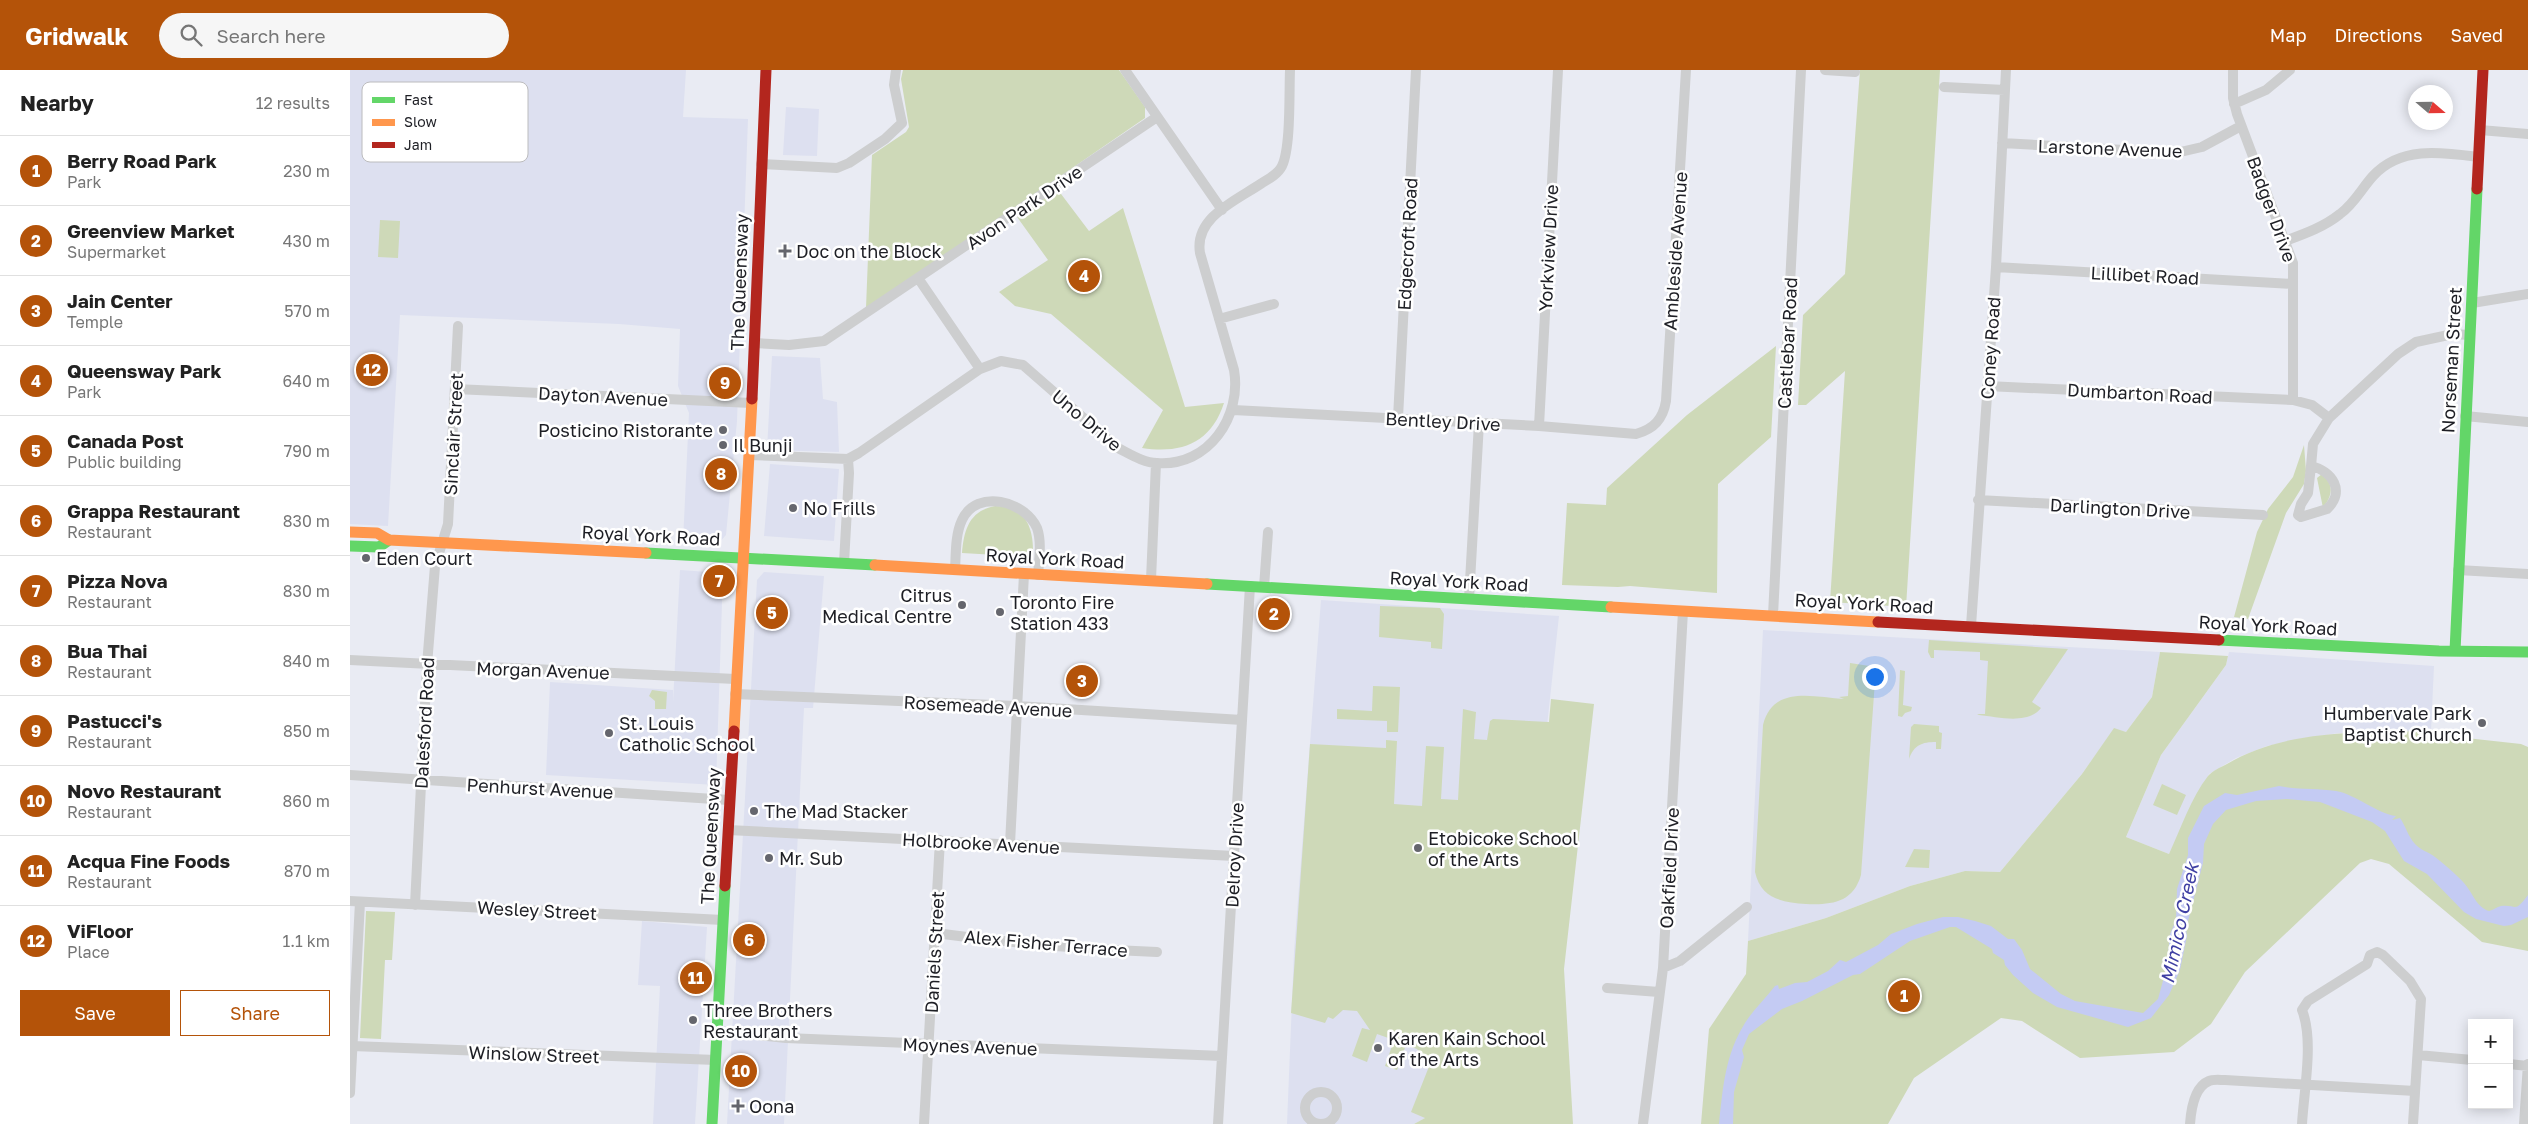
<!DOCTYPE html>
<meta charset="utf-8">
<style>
:root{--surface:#fff;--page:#f6f6f6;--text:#222;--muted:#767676;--line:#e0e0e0;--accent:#b45309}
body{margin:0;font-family:"Golos Text",sans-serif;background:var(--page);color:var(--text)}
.controls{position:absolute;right:15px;bottom:15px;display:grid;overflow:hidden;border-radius:0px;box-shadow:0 2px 12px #0003}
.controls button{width:45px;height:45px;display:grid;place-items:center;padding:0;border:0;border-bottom:1px solid var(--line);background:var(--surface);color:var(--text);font:25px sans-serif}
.compass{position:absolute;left:2058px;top:15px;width:45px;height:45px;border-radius:50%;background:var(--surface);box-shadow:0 2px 12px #0003;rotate:110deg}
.you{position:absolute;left:1524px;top:606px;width:18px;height:18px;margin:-12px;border:4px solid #fff;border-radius:50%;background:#1a73e8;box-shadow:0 0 0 8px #1a73e833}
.badge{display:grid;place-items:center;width:32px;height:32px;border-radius:50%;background:var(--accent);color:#fff;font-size:16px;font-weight:700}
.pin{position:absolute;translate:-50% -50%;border:2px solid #fff;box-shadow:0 1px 5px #0006}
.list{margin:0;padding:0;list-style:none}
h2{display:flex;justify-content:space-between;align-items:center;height:65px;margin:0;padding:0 20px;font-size:21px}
h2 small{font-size:16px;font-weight:400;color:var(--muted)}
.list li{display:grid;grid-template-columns:32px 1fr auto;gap:15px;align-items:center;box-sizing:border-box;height:70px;padding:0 20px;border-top:1px solid var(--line)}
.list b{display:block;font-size:19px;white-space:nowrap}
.list p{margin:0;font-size:16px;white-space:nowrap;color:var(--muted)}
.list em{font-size:16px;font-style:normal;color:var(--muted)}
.actions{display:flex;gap:10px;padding:15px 20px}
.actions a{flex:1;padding:11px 0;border:1px solid var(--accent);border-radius:0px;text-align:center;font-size:18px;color:var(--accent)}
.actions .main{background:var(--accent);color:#fff}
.icon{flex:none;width:28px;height:28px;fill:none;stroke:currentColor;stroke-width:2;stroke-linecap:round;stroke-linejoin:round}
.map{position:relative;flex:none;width:2178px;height:1054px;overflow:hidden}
header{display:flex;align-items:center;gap:30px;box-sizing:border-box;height:70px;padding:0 25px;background:var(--accent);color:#fff}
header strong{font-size:24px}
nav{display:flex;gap:28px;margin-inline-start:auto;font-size:18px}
.search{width:350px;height:45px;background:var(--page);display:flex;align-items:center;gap:12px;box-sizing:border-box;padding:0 18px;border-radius:28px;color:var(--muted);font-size:19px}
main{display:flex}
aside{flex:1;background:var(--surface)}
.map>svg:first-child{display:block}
</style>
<header>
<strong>Gridwalk</strong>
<div class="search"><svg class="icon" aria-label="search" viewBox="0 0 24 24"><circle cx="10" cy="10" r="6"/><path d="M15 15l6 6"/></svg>Search here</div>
<nav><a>Map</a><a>Directions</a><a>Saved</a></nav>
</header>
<main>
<aside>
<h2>Nearby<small>12 results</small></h2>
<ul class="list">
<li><span class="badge">1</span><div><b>Berry Road Park</b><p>Park</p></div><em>230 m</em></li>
<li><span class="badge">2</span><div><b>Greenview Market</b><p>Supermarket</p></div><em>430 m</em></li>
<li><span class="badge">3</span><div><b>Jain Center</b><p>Temple</p></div><em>570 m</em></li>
<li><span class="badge">4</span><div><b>Queensway Park</b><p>Park</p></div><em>640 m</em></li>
<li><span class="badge">5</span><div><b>Canada Post</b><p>Public building</p></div><em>790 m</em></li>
<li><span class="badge">6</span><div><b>Grappa Restaurant</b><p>Restaurant</p></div><em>830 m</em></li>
<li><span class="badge">7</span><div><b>Pizza Nova</b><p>Restaurant</p></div><em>830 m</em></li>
<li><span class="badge">8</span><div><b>Bua Thai</b><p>Restaurant</p></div><em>840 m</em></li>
<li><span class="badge">9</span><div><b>Pastucci's</b><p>Restaurant</p></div><em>850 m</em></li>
<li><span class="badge">10</span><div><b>Novo Restaurant</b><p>Restaurant</p></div><em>860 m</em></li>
<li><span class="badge">11</span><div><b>Acqua Fine Foods</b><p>Restaurant</p></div><em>870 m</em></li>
<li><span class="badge">12</span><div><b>ViFloor</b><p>Place</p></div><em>1.1 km</em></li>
</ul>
<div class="actions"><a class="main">Save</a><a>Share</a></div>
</aside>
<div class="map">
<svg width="2178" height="1054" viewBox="0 0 2178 1054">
<rect width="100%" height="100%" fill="#e9ebf3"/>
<path fill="#dde0f0" d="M0 0H336L333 47 398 49 387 351 376 465 368 474 333 472 339 343 328 316 330 259 269 254 50 245 38 456 0 454Z
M436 37 469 39 467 86 433 85Z
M422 286 470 288 473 329 487 332 489 382 417 380Z
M420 394 489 399 484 471 414 466Z
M330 500 373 503 366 715 196 705 200 612 323 620V632Z
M414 502 474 506 463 638H454L434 1054H377L407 510Z
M971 530 1209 546 1171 894 1094 1038 1064 1054H937L944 882Z
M1413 560 1810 582 1802 627 1776 662 1764 659 1732 704 1650 802 1615 801 1560 816 1476 848 1398 871Z
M1879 582 2084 596 2081 661 1989 663 1949 669 1917 676 1886 688 1859 704 1819 784 1776 767 1811 685 1876 595Z
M292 851 357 857 345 1054H303L310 916 288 915Z"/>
<path fill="#ced9b8" d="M553 0H769L795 37V48L702 112 739 161 773 138 835 337 874 333C861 373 832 384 792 378L813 340 701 244 665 236 649 222 698 190 662 140 516 238 522 85 556 62 559 57 551 9Z
M1510 0H1590L1556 537 1480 532 1495 301 1456 335H1448L1453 245 1495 204Z
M30 150 50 151 48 188 28 187Z
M1426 276 1421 367 1368 414 1367 523 1280 516 1268 517 1212 515 1217 433 1256 435 1257 418 1337 345Z
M1954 375 1956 401 1954 414 1936 443 1898 549 1884 547 1907 462 1918 439 1943 407Z
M1972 404C1985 415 1982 426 1973 438L1967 408Z
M645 436C678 436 684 461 683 487L612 483C614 460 619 441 645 436Z
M1030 536 1090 538 1094 544 1092 579 1081 578V572L1029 567Z
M1579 570 1718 579 1682 632 1691 638C1678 655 1648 647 1629 645L1627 644H1635L1638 591 1630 590V582L1584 580V588H1581L1578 582Z
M1810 582 1878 586 1876 595 1811 685 1776 767 1819 784C1831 758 1841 728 1858 706 1862 701 1871 697 1877 694 1937 658 2014 663 2081 661L2089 665 2171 674 2178 677V881L2132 872 2039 794 2021 789 2010 793 1895 902 1861 954 1824 982 1730 988 1672 951 1651 948 1564 1008 1538 1054H1351L1359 959 1396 904 1398 871 1476 848 1560 816 1615 801 1650 802 1732 704 1764 658 1776 662 1802 627Z
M1500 593 1526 597 1511 805C1503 833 1481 835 1456 834 1432 832 1411 829 1405 802L1413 655C1423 615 1463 627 1494 629L1489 627 1498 626Z
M1550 600 1555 601 1553 635 1562 637 1561 641 1555 643 1552 647 1548 646Z
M1023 616 1050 617 1048 662H1037V651L987 649V639L1022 641Z
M302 620 317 622 316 639H305V631L299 626Z
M1201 629 1244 634 1214 899 1223 1054H1064L1075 1048 1061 1042 1080 994 1067 979 1056 975 1047 1000 1035 996 1044 970 1027 964 1017 992 1002 986 1012 958 1020 960 1007 941 993 940 983 949 978 947 975 953 941 943 960 674 1036 678V670L1047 671 1044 734 1072 736 1076 676 1094 677 1091 729 1108 730 1113 639 1126 642 1124 669 1137 670 1140 651 1143 649 1199 652Z
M1564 654 1589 656V662L1592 663 1591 679H1586V672C1572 672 1564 675 1559 689L1561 657Z
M1812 714 1836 725 1827 745 1803 735Z
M1564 779 1580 780 1579 798 1555 797Z
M16 841 45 842 42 890H35L31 969 10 968Z"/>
<path fill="#c4cbf3" d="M1929 716C1948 720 1967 718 1986 721 2005 724 2028 744 2046 746L2042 750 2050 748C2056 757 2058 766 2065 774 2070 780 2079 782 2085 787 2094 794 2106 804 2114 813 2123 823 2126 837 2139 841 2143 840 2147 837 2151 836 2167 834 2164 844 2178 825V847L2161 855 2154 856 2126 849 2114 842 2077 804 2054 791 2035 761 2022 752 1970 732 1937 729 1906 731 1876 740 1863 754 1854 774 1853 793 1836 859 1837 866 1830 900 1819 925 1801 948 1778 957 1707 937 1683 923 1663 905 1655 895 1654 890 1643 883 1642 879 1606 857H1600L1560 871 1510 904 1503 905 1452 931 1432 939 1399 964 1392 980 1394 987 1384 1022 1383 1054H1369C1373 1017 1375 985 1395 953 1403 940 1415 929 1425 916L1428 915 1429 919 1445 913 1457 912 1478 901 1490 890 1496 892 1528 875 1541 864 1567 854 1593 847H1608L1625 851 1641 856 1658 869H1664L1672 880 1680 899 1711 924 1725 931 1793 943 1808 929 1817 896 1820 864 1826 850 1827 819 1838 785V768L1854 736 1875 723 1887 725Z"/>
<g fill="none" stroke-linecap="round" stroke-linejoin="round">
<path stroke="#cdcecf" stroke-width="10" d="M775 0 872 140
M1475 0 1505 2
M1883 0V28L1887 44 1943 193V330
M1594 17 1655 20
M1884 34 1916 20 1940 0
M2130 60 2178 64
M1652 73 1826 83 1852 77 1891 56
M411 94 487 98 499 93 535 69 552 53 544 15 546 0
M1935 171C1954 164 1974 157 1990 144 2004 134 2012 118 2023 106 2050 76 2091 82 2128 87
M1646 197 1943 214
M568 208 630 299
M2122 233 2178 224
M869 249 924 234
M404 273 439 275 474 271 807 47
M1637 316 1943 330 1962 335 1979 348
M105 319 401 333
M883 340 1189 356 1286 364C1304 359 1313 349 1316 331L1336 0
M2115 346 2178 352
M1048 348 1066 0
M1189 356 1208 0
M399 385 498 389 509 383 630 299 651 291 673 295 768 378C780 384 794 393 807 393 859 397 892 346 884 300L850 183C844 147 887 130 912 113 919 109 928 104 932 96 941 77 939 23 940 0
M1961 396 1958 423 1951 434 1948 445 1951 447 1977 439C1996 421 1982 401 1961 396L1963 374 1979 348 2048 284 2066 272 2103 264 2119 265
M1628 430 1913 445
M494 493 499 403 498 389
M605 500C606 484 605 465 612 450 627 418 675 431 687 458 692 472 689 490 688 505
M2108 500 2178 504
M801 510 806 393
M914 517 918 462
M1119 529 1129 353
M1423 545 1451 0
M1621 556 1646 197 1656 0
M0 590 385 609
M385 624 667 636 892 650
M0 705 379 730
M378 760 884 786
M660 774 674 504
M0 831 373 850
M65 835 77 595 85 496 98 454 108 256
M585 863C659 873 732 879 807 882
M1313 898 1330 891 1397 837
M1257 918 1309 922
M368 961 436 968 872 986
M2 976 366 990
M2068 985 2122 990
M2159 994 2178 996
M955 1038a16 16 0 1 1 32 0a16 16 0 1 1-32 0Z
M0 1023 10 832
M574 1054 590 770
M868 1054 900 516
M1293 1054 1313 898 1333 541
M1840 1054C1841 1040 1844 1017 1859 1011 1863 1009 1870 1010 1875 1010L2065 1021
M1952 1054C1954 1020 1964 970 1952 940L1958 931 2017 894 2020 885 2027 882 2033 885 2060 911 2071 929 2063 1054
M2174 1054 2178 994"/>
<path stroke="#63d668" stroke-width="11" d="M0 476 29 477 39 470
M296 483 525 495
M857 514 1261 537
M1869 570 2089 581 2178 582
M2105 581 2127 119
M362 1054 375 816"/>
<path stroke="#ff974d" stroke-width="11" d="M0 462 27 463 39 470 296 483
M525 495 857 514
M1261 537 1528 552
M384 661 402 329"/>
<path stroke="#b3261e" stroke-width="11" d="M2127 119 2133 0
M402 329 416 0
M1528 552 1869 570
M375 816 384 661"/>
</g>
<g fill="#65666d" stroke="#fff" stroke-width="2">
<path d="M432.5 173.5h5v5h5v5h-5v5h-5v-5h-5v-5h5z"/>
<circle cx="373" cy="360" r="5"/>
<circle cx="373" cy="375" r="5"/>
<circle cx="443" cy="438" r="5"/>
<circle cx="16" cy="488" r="5"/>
<circle cx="612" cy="535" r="5"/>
<circle cx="650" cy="542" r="5"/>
<circle cx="2132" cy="653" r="5"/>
<circle cx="259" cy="663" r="5"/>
<circle cx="404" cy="741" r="5"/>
<circle cx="1068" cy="778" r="5"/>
<circle cx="419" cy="788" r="5"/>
<circle cx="343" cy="950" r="5"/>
<circle cx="1028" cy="978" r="5"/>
<path d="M385.5 1028.5h5v5h5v5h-5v5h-5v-5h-5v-5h5z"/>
</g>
<g text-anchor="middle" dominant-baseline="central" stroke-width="5" stroke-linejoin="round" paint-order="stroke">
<g font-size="18" fill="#1e1f25" stroke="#fff">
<text transform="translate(1760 78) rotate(2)">Larstone Avenue</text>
<text transform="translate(674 137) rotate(-34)">Avon Park Drive</text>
<text transform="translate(1922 139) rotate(70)">Badger Drive</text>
<text transform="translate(1057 174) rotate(-87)">Edgecroft Road</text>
<text transform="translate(1198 178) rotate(-87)">Yorkview Drive</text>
<text transform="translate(1325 181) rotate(-86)">Ambleside Avenue</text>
<text transform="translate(1795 205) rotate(3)">Lillibet Road</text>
<text transform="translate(389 212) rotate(-88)">The Queensway</text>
<text transform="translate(1437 273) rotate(-87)">Castlebar Road</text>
<text transform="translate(1640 278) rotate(-86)">Coney Road</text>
<text transform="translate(2101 290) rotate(-87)">Norseman Street</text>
<text transform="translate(1790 323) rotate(3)">Dumbarton Road</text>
<text transform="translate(253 326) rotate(3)">Dayton Avenue</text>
<text transform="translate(737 350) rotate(40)">Uno Drive</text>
<text transform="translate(1093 351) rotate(3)">Bentley Drive</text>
<text transform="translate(103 364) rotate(-87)">Sinclair Street</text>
<text transform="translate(1770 438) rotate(3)">Darlington Drive</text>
<text transform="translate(301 465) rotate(3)">Royal York Road</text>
<text transform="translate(705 488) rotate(3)">Royal York Road</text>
<text transform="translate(1109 511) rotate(3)">Royal York Road</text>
<text transform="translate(1514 533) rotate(3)">Royal York Road</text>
<text transform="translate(1918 555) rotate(3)">Royal York Road</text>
<text transform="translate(193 600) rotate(2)">Morgan Avenue</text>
<text transform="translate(638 636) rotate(3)">Rosemeade Avenue</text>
<text transform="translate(74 653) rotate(-87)">Dalesford Road</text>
<text transform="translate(190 718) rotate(3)">Penhurst Avenue</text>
<text transform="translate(360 766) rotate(-87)">The Queensway</text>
<text transform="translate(631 773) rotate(3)">Holbrooke Avenue</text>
<text transform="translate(884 785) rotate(-87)">Delroy Drive</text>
<text transform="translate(1319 798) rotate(-87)">Oakfield Drive</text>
<text transform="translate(187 840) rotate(3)">Wesley Street</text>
<text transform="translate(696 873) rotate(5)">Alex Fisher Terrace</text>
<text transform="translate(584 882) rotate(-87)">Daniels Street</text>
<text transform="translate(620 976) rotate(2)">Moynes Avenue</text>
<text transform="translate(184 984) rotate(2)">Winslow Street</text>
</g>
<g font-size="18" fill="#1e1f25" stroke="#fff" text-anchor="start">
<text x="446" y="181">Doc on the Block</text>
<text x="363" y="360" text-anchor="end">Posticino Ristorante</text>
<text x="383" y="375">Il Bunji</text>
<text x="453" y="438">No Frills</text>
<text x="26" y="488">Eden Court</text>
<text x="602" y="525" text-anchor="end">Citrus<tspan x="602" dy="21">Medical Centre</tspan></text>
<text x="660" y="532">Toronto Fire<tspan x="660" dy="21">Station 433</tspan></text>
<text x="2122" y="643" text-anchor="end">Humbervale Park<tspan x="2122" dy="21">Baptist Church</tspan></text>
<text x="269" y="653">St. Louis<tspan x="269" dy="21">Catholic School</tspan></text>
<text x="414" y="741">The Mad Stacker</text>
<text x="1078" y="768">Etobicoke School<tspan x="1078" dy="21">of the Arts</tspan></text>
<text x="429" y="788">Mr. Sub</text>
<text x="353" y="940">Three Brothers<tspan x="353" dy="21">Restaurant</tspan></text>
<text x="1038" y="968">Karen Kain School<tspan x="1038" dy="21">of the Arts</tspan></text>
<text x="399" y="1036">Oona</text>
</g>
<g font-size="19" font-style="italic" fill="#3f3fa3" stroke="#fff">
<text transform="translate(1829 853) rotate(-78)">Mimico Creek</text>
</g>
</g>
<rect x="12" y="12" width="166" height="80" rx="8" fill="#fff" stroke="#bcbcbe" stroke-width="1"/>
<rect x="22" y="27" width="23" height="6" fill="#63d668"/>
<rect x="22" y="49" width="23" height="7" fill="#ff974d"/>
<rect x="22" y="72" width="23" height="6" fill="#b3261e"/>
<g font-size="14" fill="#1e1f25">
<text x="54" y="35">Fast</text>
<text x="54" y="57">Slow</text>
<text x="54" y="80">Jam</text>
</g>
</svg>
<div class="controls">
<button>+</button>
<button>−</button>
</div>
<svg class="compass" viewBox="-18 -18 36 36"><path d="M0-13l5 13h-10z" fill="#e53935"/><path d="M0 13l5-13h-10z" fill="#767676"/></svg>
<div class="you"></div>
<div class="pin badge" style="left:1554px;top:926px">1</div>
<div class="pin badge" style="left:924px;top:544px">2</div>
<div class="pin badge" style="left:732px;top:611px">3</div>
<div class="pin badge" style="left:734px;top:206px">4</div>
<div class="pin badge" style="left:422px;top:543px">5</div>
<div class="pin badge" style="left:399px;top:870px">6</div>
<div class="pin badge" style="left:369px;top:511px">7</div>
<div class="pin badge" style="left:371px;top:404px">8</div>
<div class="pin badge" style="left:375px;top:313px">9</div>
<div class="pin badge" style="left:391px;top:1001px">10</div>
<div class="pin badge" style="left:346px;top:908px">11</div>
<div class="pin badge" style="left:22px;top:300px">12</div>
</div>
</main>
